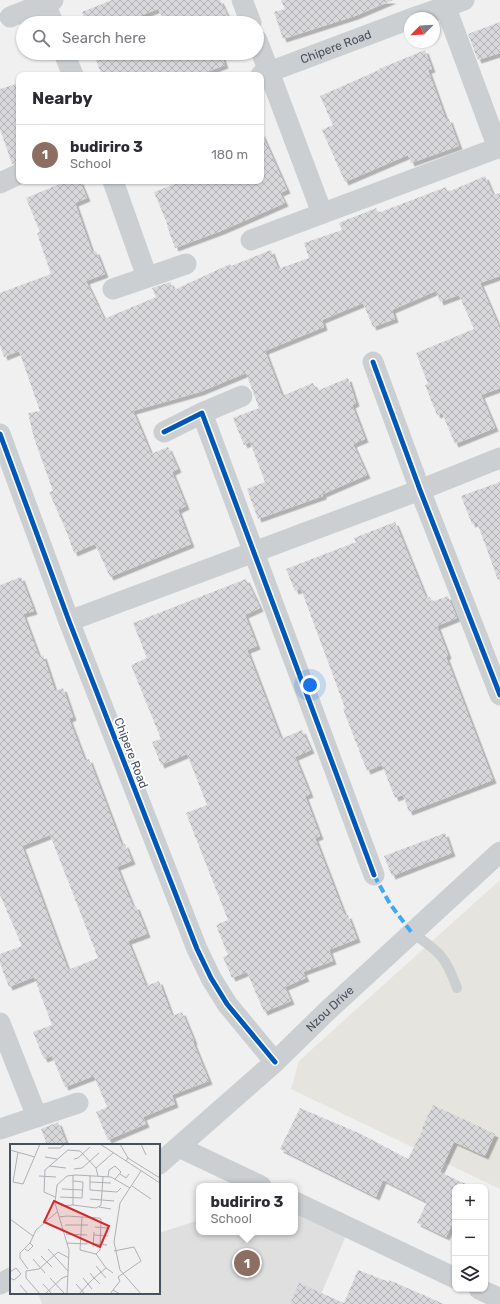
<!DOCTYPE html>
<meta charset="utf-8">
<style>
:root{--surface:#fff;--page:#f7f7f7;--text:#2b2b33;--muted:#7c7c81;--line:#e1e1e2;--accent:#828890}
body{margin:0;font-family:Rubik,sans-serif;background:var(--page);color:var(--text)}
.controls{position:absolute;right:12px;bottom:12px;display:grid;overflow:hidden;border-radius:8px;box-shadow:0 1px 3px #0004}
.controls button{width:36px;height:36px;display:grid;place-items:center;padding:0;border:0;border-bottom:1px solid var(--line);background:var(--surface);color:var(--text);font:20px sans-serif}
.compass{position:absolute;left:404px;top:12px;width:36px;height:36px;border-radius:50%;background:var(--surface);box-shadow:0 1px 3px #0004;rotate:246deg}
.you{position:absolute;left:310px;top:685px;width:14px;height:14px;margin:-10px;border:3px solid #fff;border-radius:50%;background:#1a73e8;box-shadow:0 0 0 6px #1a73e833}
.badge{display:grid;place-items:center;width:26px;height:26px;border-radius:50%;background:var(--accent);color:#fff;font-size:13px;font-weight:700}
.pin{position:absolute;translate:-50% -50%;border:2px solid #fff;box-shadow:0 1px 4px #0006}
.popup{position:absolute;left:196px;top:1183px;width:102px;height:52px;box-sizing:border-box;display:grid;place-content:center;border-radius:8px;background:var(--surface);filter:drop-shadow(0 1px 3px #0005);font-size:13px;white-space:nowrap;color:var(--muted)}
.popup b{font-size:15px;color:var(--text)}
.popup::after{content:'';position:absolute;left:50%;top:100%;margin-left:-8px;border:8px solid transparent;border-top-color:var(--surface)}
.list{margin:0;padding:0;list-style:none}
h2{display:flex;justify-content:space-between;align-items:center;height:52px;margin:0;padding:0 16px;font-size:17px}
h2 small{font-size:13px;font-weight:400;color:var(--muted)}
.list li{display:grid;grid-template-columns:26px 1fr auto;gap:12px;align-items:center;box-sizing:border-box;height:60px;padding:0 16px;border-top:1px solid var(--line)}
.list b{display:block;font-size:15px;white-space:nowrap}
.list p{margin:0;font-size:13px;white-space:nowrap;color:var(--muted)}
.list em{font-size:13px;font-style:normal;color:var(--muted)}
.icon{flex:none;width:22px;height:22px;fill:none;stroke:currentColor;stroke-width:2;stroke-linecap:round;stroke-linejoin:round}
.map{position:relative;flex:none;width:500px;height:1304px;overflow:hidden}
.search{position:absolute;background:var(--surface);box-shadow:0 1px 3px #0004;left:16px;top:16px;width:248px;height:44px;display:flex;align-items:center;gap:10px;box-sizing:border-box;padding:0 14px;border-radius:22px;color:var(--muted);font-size:15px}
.panel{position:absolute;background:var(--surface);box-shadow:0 1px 3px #0004;left:16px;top:72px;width:248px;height:112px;border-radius:8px}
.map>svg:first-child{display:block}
</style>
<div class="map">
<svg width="500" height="1304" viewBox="0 0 500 1304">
<defs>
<pattern id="building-cross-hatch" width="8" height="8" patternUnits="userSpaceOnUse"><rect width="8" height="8" fill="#d8d8db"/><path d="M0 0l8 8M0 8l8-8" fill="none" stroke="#b1b2b5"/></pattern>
<filter id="shadow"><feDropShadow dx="3.5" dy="3.5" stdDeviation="0" flood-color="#0004"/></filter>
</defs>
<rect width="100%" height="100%" fill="#f1f0f0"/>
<path fill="#e5e4de" d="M500 880V1189L291 1089 299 1061Z"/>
<path fill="#dfdfe0" d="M295 1211 347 1233 317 1304H42L38 1293H159V1233L199 1220V1232H295Z"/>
<path fill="url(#building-cross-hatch)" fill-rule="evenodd" filter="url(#shadow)" d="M112 0H220L231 23H165L158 9 121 23H86L82 12Z
M281 0H393L355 16 283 39 274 12 285 9Z
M500 22V53L478 60 468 34Z
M425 50 432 69 428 70 446 120 449 119 459 146 411 163 408 155 345 182 322 130 333 125 320 96 379 70V69Z
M93 53H221L225 65 199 75H102Z
M19 83V162L12 164 0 129V89Z
M261 132 287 190 280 193 285 203 221 231 175 248 167 226H168L154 192 183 181H261Z
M485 176 493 195 500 193V276L480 283 500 329V388L481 395 495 428 455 444 442 413 437 415 425 385 428 384 416 353 474 329 459 295 440 302 436 291 392 310 395 319 373 327 363 303 322 320 324 327 265 351 282 396 313 383 317 391 348 378 356 403 352 405 365 439 353 444 367 475 323 494V496L258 519 247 489 265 482 250 442 244 445 233 418 259 408 246 373 200 392 133 411 151 454 168 447 178 469 172 472 186 506 178 510 191 544 110 577 95 544 74 553 67 533 49 492 53 491 34 438 28 413 40 411 19 351 4 357 0 345V293L51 274 37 233 40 232 26 198 67 181H80L87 198 75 203 92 252 96 251 105 274 86 281 104 319 156 297 152 288 170 282 174 290 230 264 231 266 271 250 278 269 309 258 304 243 342 230 339 223 376 208 378 213 446 187 448 192Z
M500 482V579L498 580 477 522 472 524 461 496Z
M395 522 426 598 430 597 432 602 448 596 457 618 437 626 448 655 446 657 493 780 409 812 403 795 395 798 382 765 367 771 343 709 345 708 301 589 295 591 286 569 356 542 354 538Z
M21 577 34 611 23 614 39 657 43 655 55 691 63 688 73 717 69 719 85 761 89 759 122 846 125 844 132 861 117 867 133 907 136 906 147 934 128 941 146 986 159 981 172 1016 182 1012 194 1041 193 1042 209 1081 172 1095 175 1104 143 1117 146 1124 108 1140 96 1112 107 1107 94 1076 65 1087 52 1056 44 1059 33 1032 52 1025 34 977 9 987 0 963V954L22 946 0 895V585ZM50 835 98 958 68 970 22 846Z
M246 579 260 608 245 615 257 646 247 650 281 739 302 730 311 750 295 757 310 794 305 796 320 836 315 838 345 916 348 915 357 939 329 950 333 961 303 972 306 978 285 987 291 1001 264 1012 247 972 232 978 223 957 228 955 216 925 228 920 186 813 207 805 187 754 161 765 152 742 161 739 131 665 147 658 133 623Z
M445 833 452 853 392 876 384 856Z
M433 1105 495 1134 485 1156 454 1142 440 1172 470 1186 455 1187V1218L446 1237 417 1223 427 1202 383 1180 376 1197 280 1149 300 1108 361 1134 408 1159 423 1129 422 1128Z
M58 1122 67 1145H47L41 1129Z
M358 1270 389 1282V1280L444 1304H290L299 1283 344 1303Z"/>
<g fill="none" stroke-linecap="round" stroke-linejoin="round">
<path stroke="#cccfd1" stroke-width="10" d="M412 933C439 951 446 957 457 988"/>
<g stroke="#cccfd1" stroke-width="21">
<path d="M242 0 251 23"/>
<path d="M443 0 498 148"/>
<path d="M45 3 53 23"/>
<path d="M10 17 53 0"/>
<path d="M413 18 464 0"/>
<path d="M257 40 322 213"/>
<path d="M64 53 73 75"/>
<path id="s1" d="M261 75 410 19"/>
<path d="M113 181 147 277"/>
<path d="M0 183 19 174"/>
<path d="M251 240 500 147"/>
<path d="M113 289 186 264"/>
<path d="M373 362 420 490 500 695"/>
<path d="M202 413 242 396"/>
<path d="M164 432 202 413 374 875"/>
<path d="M0 434 69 621 197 949 211 978 227 1004 275 1062"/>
<path d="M69 621 420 490 500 458"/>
<path d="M0 1023 37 1117"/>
<path d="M0 1129 78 1103"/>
<path d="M179 1147 261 1186"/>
<path id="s2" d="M159 1164 275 1062 325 1013 500 852"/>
<path d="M295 1202 455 1278"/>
<path d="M0 1284 11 1278"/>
<path d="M479 1289 500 1299"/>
</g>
<path stroke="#3fa9f5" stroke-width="4" stroke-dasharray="8 4" stroke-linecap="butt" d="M374 875 390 904 412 933"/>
<g stroke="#fff" stroke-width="8">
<path id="cycleway" d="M373 362 420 490 500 695
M164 432 202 413 374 875
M0 434 69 621 197 949 211 978 227 1004 275 1062"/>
</g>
<use href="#cycleway" stroke="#0057b8" stroke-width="5"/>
</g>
<g text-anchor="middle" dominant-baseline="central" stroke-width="3.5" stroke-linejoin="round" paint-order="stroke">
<g font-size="12" fill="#47505d" stroke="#fff">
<text stroke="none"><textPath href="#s1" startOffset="80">Chipere Road</textPath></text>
<text transform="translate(131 753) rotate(69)">Chipere Road</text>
<text stroke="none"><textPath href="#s2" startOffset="231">Nzou Drive</textPath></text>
</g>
</g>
<g transform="translate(10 1144)">
<rect width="150" height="150" fill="#f1f0f0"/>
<path fill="none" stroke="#adb0b5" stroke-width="1" d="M90 0 150 39M110 0 118 14M131 0 136 11M38 4H50L55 0M0 6 25 13M8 8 3 38 13 40 30 0M35 13 47 15M64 15 68 14 80 3M116 17 118 14 121 16 150 34M39 22 56 24M86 24 103 9M64 25 72 24 89 9M110 30 116 34 119 30M63 31V61L86 64 91 61 93 33M29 32 46 33M80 32V46L107 48 111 44M98 33 99 26 105 22 111 28 105 35M80 38 101 39M122 42 141 55M52 45 73 46M45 53 34 48 35 26 58 6 70 7 86 24 88 32M50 53 72 54 73 38 63 37M80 55 104 57M51 62 63 61M89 63 101 65M49 73 57 72 72 73 89 74 91 75 90 106 86 110 70 106 72 73M0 75 23 92M55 81H78M85 83 98 84M56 90 77 91M84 91 98 92M57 99 77 100V98M84 100 97 101M83 103 84 88M15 105 18 107 23 102 20 99M38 105 58 127M86 110 96 124M31 112 42 123M23 115 35 129M86 122 96 134M18 125 10 114V109L20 99 26 86 47 68M0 128 6 124 11 130 4 136 0 134M80 129 84 134 78 140 82 145M40 134 54 149M33 140 42 150M66 140 75 150M90 140 84 134 96 124 103 129M10 141 18 150M103 146 110 137 108 133 131 117 124 103 104 107M30 150 16 134V127L29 125 48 108 59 114M35 150 52 134 58 132M57 150 59 106 45 59 47 41 57 32 66 31 101 33 120 44M69 150 78 140 73 134M100 150 103 146 110 150M131 150 110 126 104 98 110 59 131 27"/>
<path fill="#d62828" fill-opacity="0.15" stroke="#d62828" stroke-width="2" d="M44 57 99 82 90 103 34 78Z"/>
<rect width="150" height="150" fill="none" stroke="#47505d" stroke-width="2"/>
</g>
</svg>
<div class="controls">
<button>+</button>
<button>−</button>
<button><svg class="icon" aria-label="layers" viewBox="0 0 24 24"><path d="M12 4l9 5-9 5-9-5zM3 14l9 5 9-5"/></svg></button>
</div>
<svg class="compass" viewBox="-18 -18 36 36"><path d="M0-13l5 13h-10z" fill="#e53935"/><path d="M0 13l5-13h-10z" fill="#7c7c81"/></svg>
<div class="you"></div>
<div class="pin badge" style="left:247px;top:1263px;background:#8d6e63">1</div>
<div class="popup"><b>budiriro 3</b>School</div>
<div class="search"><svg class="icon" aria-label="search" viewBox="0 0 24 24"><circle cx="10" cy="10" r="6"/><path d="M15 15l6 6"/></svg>Search here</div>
<section class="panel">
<h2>Nearby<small></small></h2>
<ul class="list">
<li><span class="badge" style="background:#8d6e63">1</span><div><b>budiriro 3</b><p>School</p></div><em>180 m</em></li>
</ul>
</section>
</div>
